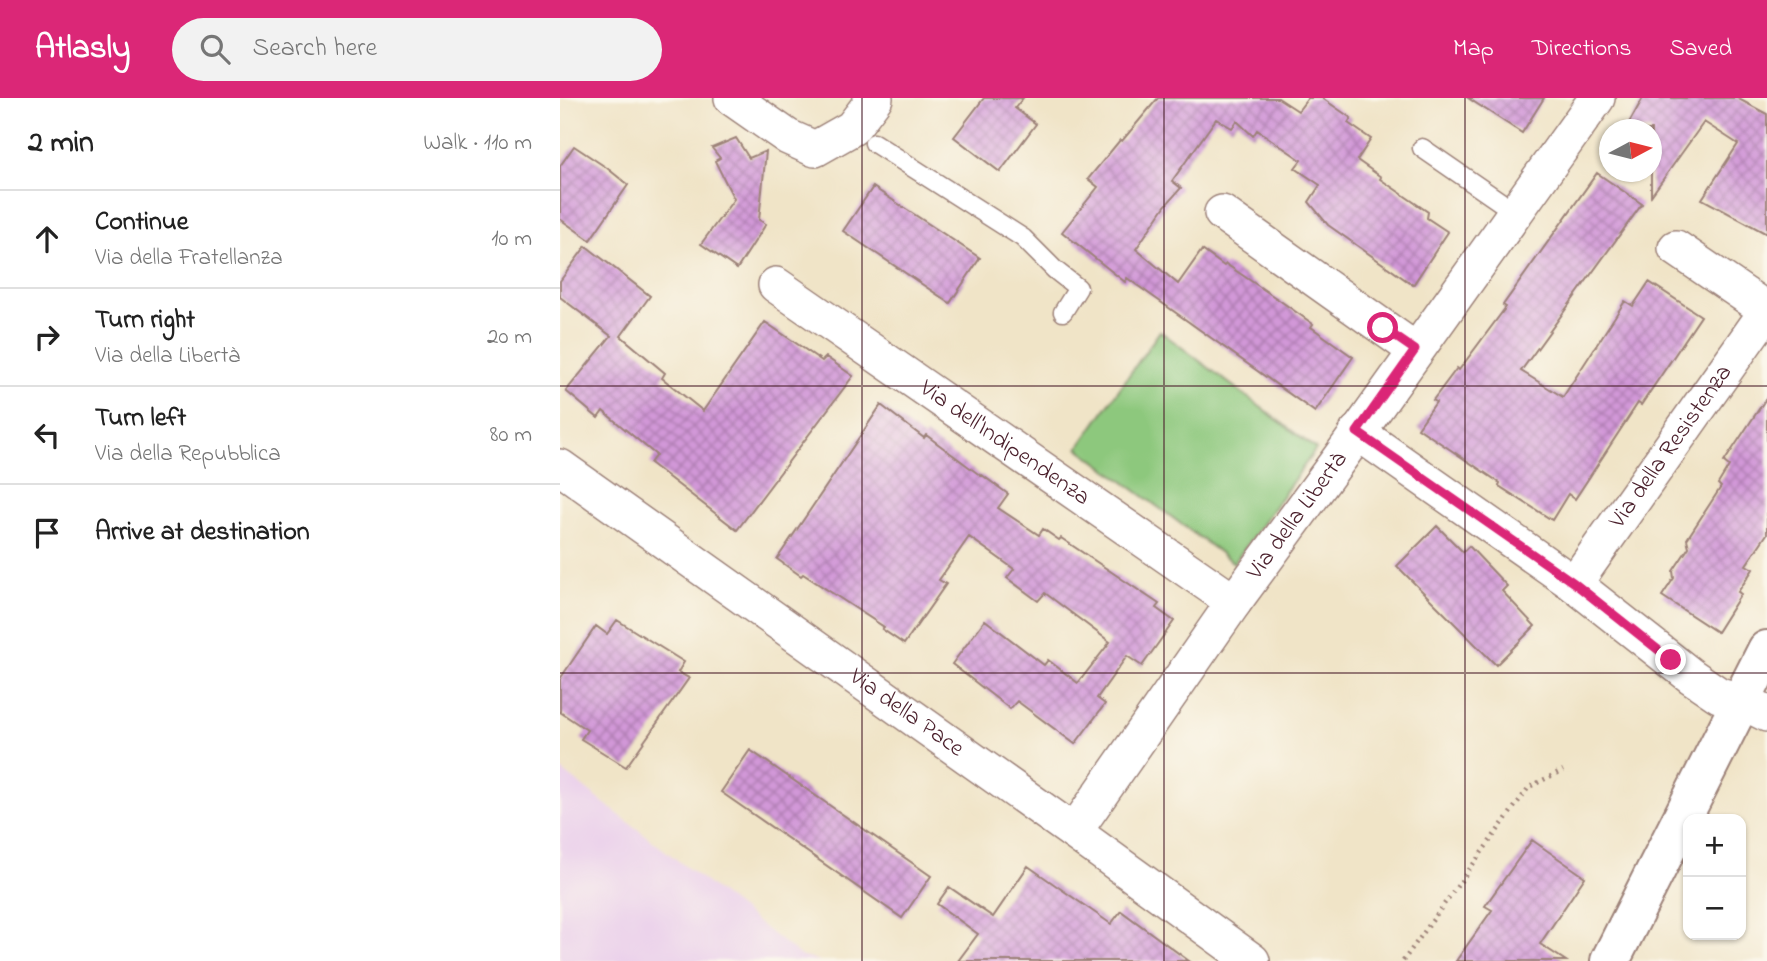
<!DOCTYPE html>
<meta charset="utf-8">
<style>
:root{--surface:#fff;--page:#f2f2f2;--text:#222;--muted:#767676;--line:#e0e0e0;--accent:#db2777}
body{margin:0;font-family:"Indie Flower",sans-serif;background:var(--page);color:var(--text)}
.controls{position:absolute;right:21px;bottom:21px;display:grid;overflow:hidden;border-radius:14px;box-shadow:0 2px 5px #0004}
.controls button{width:63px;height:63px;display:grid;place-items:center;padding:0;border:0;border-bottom:2px solid var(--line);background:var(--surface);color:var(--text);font:35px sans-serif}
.compass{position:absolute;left:1039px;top:21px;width:63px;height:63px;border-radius:50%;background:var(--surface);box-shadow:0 2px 5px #0004;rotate:83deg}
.stop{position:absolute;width:21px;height:21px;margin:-16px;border:5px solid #db2777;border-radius:50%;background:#fff}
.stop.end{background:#db2777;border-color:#fff;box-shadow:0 2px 7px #0008}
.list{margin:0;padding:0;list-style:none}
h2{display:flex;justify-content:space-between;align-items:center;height:91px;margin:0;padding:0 28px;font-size:30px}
h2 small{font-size:23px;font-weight:400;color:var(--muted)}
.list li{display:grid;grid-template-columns:46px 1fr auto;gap:21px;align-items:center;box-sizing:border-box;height:98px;padding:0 28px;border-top:2px solid var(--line)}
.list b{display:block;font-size:26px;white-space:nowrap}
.list p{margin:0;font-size:23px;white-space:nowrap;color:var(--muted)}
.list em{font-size:23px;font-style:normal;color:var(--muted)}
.icon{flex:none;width:38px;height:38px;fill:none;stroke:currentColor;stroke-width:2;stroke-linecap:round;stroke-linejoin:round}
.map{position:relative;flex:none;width:1207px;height:863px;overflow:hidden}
header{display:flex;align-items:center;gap:42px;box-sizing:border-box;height:98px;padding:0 35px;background:var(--accent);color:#fff}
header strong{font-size:33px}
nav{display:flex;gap:38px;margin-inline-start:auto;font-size:24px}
.search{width:490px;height:63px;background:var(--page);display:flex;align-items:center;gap:18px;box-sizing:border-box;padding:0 24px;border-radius:38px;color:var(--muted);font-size:26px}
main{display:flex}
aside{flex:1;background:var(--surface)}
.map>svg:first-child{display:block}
</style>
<header>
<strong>Atlasly</strong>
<div class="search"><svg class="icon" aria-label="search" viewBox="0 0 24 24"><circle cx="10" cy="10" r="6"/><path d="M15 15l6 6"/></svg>Search here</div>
<nav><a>Map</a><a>Directions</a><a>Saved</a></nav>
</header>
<main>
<aside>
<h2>2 min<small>Walk · 110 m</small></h2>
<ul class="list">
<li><svg class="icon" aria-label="ahead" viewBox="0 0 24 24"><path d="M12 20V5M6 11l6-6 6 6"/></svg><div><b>Continue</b><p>Via della Fratellanza</p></div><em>10 m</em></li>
<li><svg class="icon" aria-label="right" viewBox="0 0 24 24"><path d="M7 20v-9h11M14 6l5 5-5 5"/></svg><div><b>Turn right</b><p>Via della Libertà</p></div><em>20 m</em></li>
<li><svg class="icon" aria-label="left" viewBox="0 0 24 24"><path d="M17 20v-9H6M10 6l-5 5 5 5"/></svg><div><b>Turn left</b><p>Via della Repubblica</p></div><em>80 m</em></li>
<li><svg class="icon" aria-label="arrive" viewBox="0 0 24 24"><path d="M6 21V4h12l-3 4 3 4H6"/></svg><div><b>Arrive at destination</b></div></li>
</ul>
</aside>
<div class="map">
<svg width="1207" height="863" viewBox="0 0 1207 863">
<defs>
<pattern id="building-cross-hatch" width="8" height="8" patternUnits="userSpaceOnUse" patternTransform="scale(1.75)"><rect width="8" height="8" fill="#d298d8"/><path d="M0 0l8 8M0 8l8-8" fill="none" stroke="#ac7baf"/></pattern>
</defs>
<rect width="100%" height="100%" fill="#fbf7ec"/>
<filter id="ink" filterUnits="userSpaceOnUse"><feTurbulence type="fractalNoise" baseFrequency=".0143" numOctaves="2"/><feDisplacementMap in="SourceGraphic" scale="14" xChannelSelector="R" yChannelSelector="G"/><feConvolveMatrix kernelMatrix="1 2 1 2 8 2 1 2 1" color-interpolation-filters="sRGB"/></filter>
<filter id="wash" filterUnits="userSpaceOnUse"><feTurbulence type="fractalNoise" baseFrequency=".00686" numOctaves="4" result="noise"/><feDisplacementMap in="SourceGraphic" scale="28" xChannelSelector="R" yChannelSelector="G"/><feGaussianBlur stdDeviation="1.57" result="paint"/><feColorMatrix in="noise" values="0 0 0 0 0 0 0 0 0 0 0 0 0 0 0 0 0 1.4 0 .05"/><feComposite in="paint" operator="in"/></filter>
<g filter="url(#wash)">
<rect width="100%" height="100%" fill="#f0e4c7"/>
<path fill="#ebd1eb" d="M0 671 242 859 261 863H0Z"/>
<path fill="#8dc87d" stroke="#6c7454" stroke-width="2" d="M600 233 756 351 674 465 518 350Z"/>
<g id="blocks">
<path fill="url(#building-cross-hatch)" d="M424 0H463L455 10 476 26 440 74 394 39Z
M598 0H718L738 13 748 0H762L791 20 788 25 811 41 797 62 821 79 820 81 868 114 867 120 888 134 853 187 768 127 749 104 760 87 735 70 741 62 697 32 693 38 677 23 672 30 656 21 612 83 621 90 605 108 576 151 618 186 642 152 664 168 666 166 719 202 753 226 751 229 793 259 755 314 567 180 565 184 502 134 538 89 528 81 560 42 562 43Z
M908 0H984L962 35Z
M1083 0H1177L1207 16V136L1142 101 1178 46 1144 24 1091 98V32H1065Z
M176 40 189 60 206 53 199 122 206 126 177 171 141 146 174 101 155 63 160 60 152 50Z
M14 48 47 70 68 87 30 142 0 121V68Z
M1037 75 1082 106 961 273 1003 299 1065 203 1073 208 1089 184 1141 218 1081 307 1078 305 1015 401 1008 396 992 422 939 388 940 385 858 330 876 304 873 302 897 270 899 272 946 209 943 207Z
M313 89 420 160 390 205 283 133Z
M26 148 90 198 61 238 105 275 102 280 143 313 205 224 262 263 266 259 293 278 177 432 90 365 96 357 43 313 38 320 6 293 51 238 0 199V183Z
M1207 299V436L1186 467 1193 471 1178 494 1181 496 1157 534 1102 498 1114 480 1113 473 1129 449 1127 441 1161 389 1158 386 1169 368 1164 364Z
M321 307 364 340 366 337 421 378 422 377 448 396 438 410 479 437 483 431 499 442 501 440 599 506 596 510 614 523 582 568 567 558 537 600 545 606 515 646 457 603 450 611 392 566 425 522 484 567 488 562 518 585 550 544 485 495 478 503 447 480 454 471 409 439 379 482 386 486 344 546 322 531 324 529 243 476 241 478 217 461Z
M877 428 903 454 909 448 947 488 942 493 975 528 936 567 837 468Z
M57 522 124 564 118 574 129 580 66 669 21 641 27 632 0 614V581L36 528 47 536Z
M190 652 371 778 342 820 161 694Z
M972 742 1025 779 980 846 1006 863H896L932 812 925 808Z
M468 768 551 826 561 813 629 863H398L418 836 377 806 389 789 433 819Z"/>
</g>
</g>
<g filter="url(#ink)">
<use href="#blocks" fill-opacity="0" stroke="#9d8279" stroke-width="2"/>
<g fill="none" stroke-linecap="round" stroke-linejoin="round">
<g stroke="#9d8279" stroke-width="21">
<path id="service" d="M314 45 463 140 495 172 518 190 503 214
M862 50 955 114"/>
</g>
<g stroke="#9d8279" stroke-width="38">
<g id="minor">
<path d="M172 0 228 39 255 51 292 30 315 0"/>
<path d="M662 115 855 252"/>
<path d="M1116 150 1207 212"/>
<path id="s1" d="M216 187 674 504"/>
<path d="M797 334 1014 486 1131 578 1159 597 1181 603 1207 616"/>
<path id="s2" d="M0 369 514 734 692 863"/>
<path id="s3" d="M1014 486 1207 213"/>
<path id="s4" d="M514 734 674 504 782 357 1037 0"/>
</g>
</g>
<g stroke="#9d8279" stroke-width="42">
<path id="tertiary" d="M1050 863 1207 552"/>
</g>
<path stroke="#9d8279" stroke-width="4.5" stroke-dasharray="2 5" stroke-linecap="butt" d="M843 863 969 689 1003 672"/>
<use href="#service" stroke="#fff" stroke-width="18"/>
<use href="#minor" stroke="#fff" stroke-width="35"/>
<use href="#tertiary" stroke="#fff" stroke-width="38"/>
</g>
</g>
<g fill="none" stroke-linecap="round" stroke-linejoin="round" filter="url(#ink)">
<path stroke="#db2777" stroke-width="9" d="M823 230 855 252 797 334 1014 485 1111 562"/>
</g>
<path fill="none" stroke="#4a1f2b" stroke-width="2" stroke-opacity="0.55" d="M302 0V863M604 0V863M905 0V863M0 288H1207M0 575H1207"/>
<g text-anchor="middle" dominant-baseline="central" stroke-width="5" stroke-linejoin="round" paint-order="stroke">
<g font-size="24" fill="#4a1f2b" stroke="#fbf7ec">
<text stroke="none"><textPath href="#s1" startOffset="278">Via dell'Indipendenza</textPath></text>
<text stroke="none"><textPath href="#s3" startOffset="168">Via della Resistenza</textPath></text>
<text stroke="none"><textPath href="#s4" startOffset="387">Via della Libertà</textPath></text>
<text stroke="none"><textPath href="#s2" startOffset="425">Via della Pace</textPath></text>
</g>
</g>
</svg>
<div class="controls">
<button>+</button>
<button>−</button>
</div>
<svg class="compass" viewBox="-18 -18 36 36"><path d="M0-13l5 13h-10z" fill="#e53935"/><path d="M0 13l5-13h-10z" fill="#767676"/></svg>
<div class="stop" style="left:823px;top:230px"></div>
<div class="stop end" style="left:1111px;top:562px"></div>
</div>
</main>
